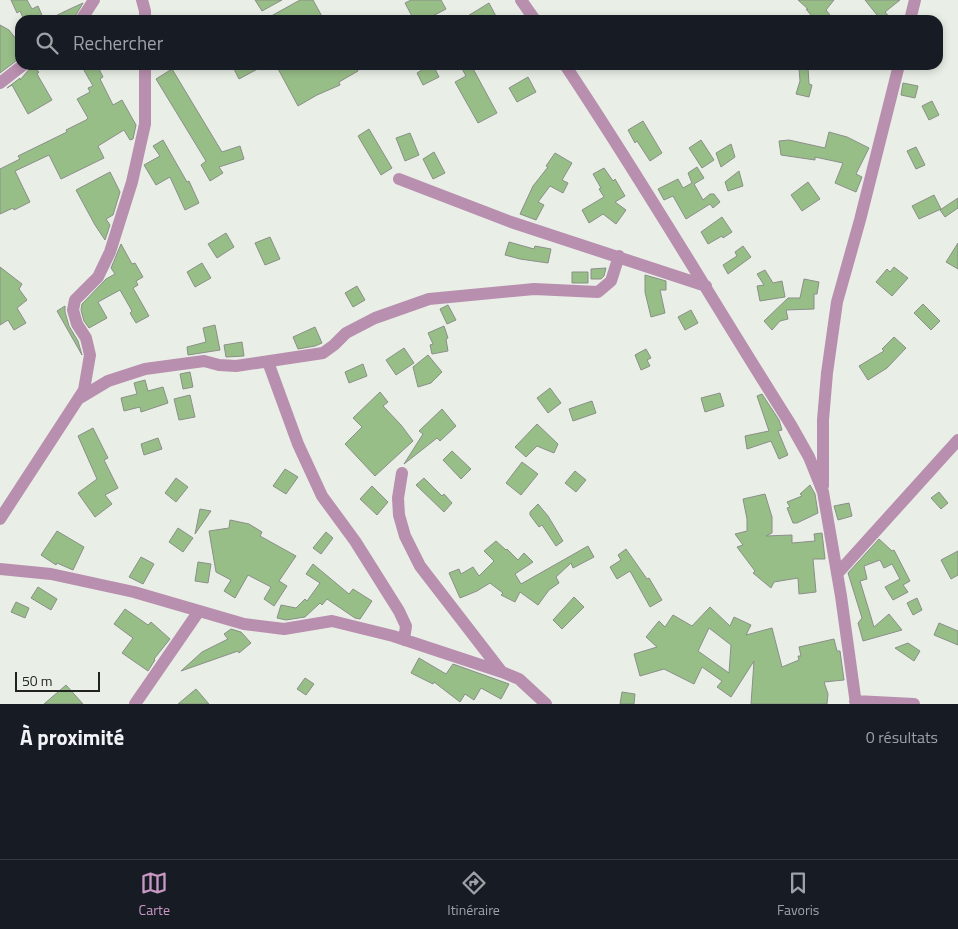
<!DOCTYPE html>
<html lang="fr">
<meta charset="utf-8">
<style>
:root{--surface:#171b24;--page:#20242c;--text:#f1f3f6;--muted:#9ea1a6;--line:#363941;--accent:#c998c4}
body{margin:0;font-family:"Titillium Web",sans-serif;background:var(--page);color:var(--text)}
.scale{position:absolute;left:15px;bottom:12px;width:85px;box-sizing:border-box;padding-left:5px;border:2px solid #212320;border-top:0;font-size:14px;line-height:18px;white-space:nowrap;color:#212320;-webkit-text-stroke:4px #e9efe7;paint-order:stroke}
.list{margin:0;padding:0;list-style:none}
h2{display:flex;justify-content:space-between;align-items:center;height:65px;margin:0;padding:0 20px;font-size:21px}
h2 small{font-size:16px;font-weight:400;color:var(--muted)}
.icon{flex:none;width:28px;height:28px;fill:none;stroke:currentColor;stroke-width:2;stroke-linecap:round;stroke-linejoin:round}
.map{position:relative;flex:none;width:958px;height:704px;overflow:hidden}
.search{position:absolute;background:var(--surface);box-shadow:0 2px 8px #0003;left:15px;right:15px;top:15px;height:55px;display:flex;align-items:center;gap:12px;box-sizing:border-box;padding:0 18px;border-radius:15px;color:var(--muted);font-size:19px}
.sheet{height:155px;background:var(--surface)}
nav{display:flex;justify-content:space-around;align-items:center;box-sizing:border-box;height:70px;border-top:1px solid var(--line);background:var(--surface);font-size:14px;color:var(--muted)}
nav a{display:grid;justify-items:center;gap:2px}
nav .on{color:var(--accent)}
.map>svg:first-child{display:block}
</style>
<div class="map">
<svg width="958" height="704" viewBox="0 0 958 704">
<rect width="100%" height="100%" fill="#e9efe7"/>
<path fill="#98be88" stroke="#8a8f88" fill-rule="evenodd" d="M11 0H27L32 9 38 6 44 20H24L20 11 17 13Z
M255 0H282L262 11Z
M300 0H313L324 20H264Z
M411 0H441L446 9 425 20H414L405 3Z
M798 0H834L826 10 834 20H815L806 9H808Z
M865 0H900L885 12 892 20H881Z
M83 3 73 20H47L72 8Z
M489 3 498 20H461L476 11Z
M0 25 9 30 20 44V58L0 73Z
M81 65H92L94 69 98 67 103 77 100 79 113 105 122 100 136 125 133 139 130 140 124 130 98 146 104 158 61 179 49 155 15 171 30 202 14 210 13 208 0 214V169L20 159 18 156 67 132 66 130 86 120 88 118 77 99 90 92 88 88 93 86Z
M232 65H265L239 79Z
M276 65H355L358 71 339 82 340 85 317 95 298 106Z
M430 65H433L439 77 423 85 417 73Z
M460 65H471L497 113 478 123 455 82 466 76Z
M32 66 39 72 37 74 52 100 28 114 12 85 7 88 20 78V80Z
M808 67 809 84 812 85 809 97 796 94 800 81 799 68Z
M172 69 222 152 240 146 244 159 219 167 223 173 210 181 201 165 206 161 156 79Z
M528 77 536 92 517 102 509 88Z
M903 83 918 86 915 98 901 95Z
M932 101 939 115 929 120 922 106Z
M643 121 662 153 650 161 637 141 635 143 628 130Z
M369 129 392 168 381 175 358 136Z
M829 132 847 137 869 148 856 174 862 177 856 192 835 183 843 163 815 157V160L781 155 779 141 789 140 825 148Z
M410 133 419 155 405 161 396 138Z
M163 140 187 182 189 181 199 203 185 210 170 177 156 185 144 165 160 156 153 146Z
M701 140 714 160 702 168 689 148Z
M731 144 735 157 721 167 716 153Z
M916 147 925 165 916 169 907 151Z
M434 152 445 173 433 179 423 159Z
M555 153 572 163 562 180 568 183 563 193 550 186 538 202 544 205 536 220 520 214 533 186 548 167 546 166Z
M697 167 704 178 694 184 703 200 710 194H714L720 202 713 208 710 204 686 219 673 196 664 200 658 189 678 179 683 188 692 183 688 173Z
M604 168 613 181 615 179 625 196 615 202 626 210 616 224 603 214 589 223 582 210 604 197 599 189 601 188 593 174Z
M739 171 743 186 728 191 725 182Z
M110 172 120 192 113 215 106 219 110 225 105 240 95 225 76 190Z
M808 182 820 199 802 211 791 195Z
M934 195 941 209 919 219 912 206Z
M958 198V208L945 217 940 210Z
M722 217 732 232 723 238 722 236 708 244 701 232Z
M226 233 234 247 217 258 208 244Z
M270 237 280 259 265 265 255 243Z
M509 242 534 249 535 246 551 249 548 263 520 259 505 255Z
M958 243V269L946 262Z
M121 244 132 264 135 263 143 277 136 281 138 285 133 288 149 316 136 323 130 313 132 311 120 290 98 302 107 318 89 328 84 321 81 310 82 304 106 279 115 274 111 268Z
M743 246 751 257 728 274 723 265 737 256 735 252Z
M202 263 211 278 195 287 187 272Z
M0 267 22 284 19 289 27 300 17 308 26 323 14 330 8 320 0 325Z
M894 267 908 278 892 296 876 282 887 269 890 272Z
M606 268 604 276 601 279H591V269Z
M765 270 773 283 782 281 785 297 760 301 757 286 764 285 757 274Z
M572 272H588V283H572Z
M645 275 666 281V290H660L665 313 651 317 645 292Z
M804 279 819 282 817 294H814V309L786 310 788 319 780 321 772 330 764 321 788 298H800Z
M357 286 365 300 353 307 345 293Z
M923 304 940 321 931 330 914 313Z
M448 305 456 320 447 324 440 309Z
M65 306V312L69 326 78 341 82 355 57 311Z
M691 310 698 323 685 330 678 317Z
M215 325 220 350 188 355 187 347 206 342 203 328Z
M444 326 448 338 446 339 448 351 432 354 430 345 433 344 428 333Z
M315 327 322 343 315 346 298 349 293 337Z
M894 337 906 348 887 368 868 380 859 366 884 351 882 349Z
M242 342 244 356 226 357 224 345Z
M404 348 414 363 396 375 386 360Z
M646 349 651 358 647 360 650 366 641 370 635 355Z
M428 355 442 372 431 383 418 387 413 367Z
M363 364 367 376 349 383 345 372Z
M190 372 193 387 183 389 180 374Z
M145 380 148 391 163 387 168 403 141 412 140 407 124 411 121 398 137 394 134 383Z
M550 388 561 403 548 413 537 398Z
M380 392 388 402 383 406 401 425 413 441 375 476 345 444 362 427 353 418Z
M720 393 724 406 705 412 701 398Z
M762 394 779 420 782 430 778 431 788 455 779 459 771 441 747 449 745 436 769 431 757 396Z
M190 395 195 417 179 420 174 399Z
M592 401 596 413 573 421 569 409Z
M442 409 456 426 440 441 437 438 404 464 423 434 419 431Z
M537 424 558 444 554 453 537 446 526 457 515 447Z
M93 428 108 458 104 460 118 488 105 495 112 504 95 517 78 493 97 479 78 436Z
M158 438 162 449 144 455 141 444Z
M452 451 471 469 461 479 443 460Z
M522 462 538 474 521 495 506 483Z
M285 469 298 477 286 494 273 486Z
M575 471 586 480 576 492 565 483Z
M176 478 188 487 176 502 165 493Z
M424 478 442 496 444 494 452 503 444 512 416 485Z
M810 485 815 494 818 513 797 523H793L787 508 790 507 787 502 802 496 800 494Z
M372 486 388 502 377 515 360 499Z
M939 492 948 503 941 509 931 498Z
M765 494 772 517V533L766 536 792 535V543L815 541 814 534 822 533 825 559H813L816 592 799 594 798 578 774 582 771 588 753 573 755 571 737 547 743 545 735 534 747 531V519L743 499Z
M849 503 852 516 838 520 834 506Z
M538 504 548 516 563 541 556 546 542 525 539 527 530 515V512Z
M200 509 211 511 195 534Z
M230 520 249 524 262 532 260 536 296 556 279 581 287 586 274 606 264 599 271 587 248 575 235 598 224 591 231 580 216 572 209 531 229 528Z
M178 528 193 538 183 552 169 542Z
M57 531 84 547 73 570 57 563 56 565 41 555Z
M326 532 333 538 321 554 313 548Z
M879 539 892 551 894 550 910 581 903 585 908 592 893 600 885 587 900 579 892 564 884 568 880 560 864 566 867 579 860 581 874 627 889 614 902 630 863 641 858 623 862 618 848 573Z
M496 541 506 550 507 549 518 560 524 553 533 562 515 574 521 584 588 546 594 557 573 568 571 563 556 577 559 583 549 590 538 605 520 592 515 602 501 595 503 593 490 583 477 591 460 598 449 573 459 569 461 574 473 567 479 576 494 561 484 551Z
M626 549 647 579 649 578 662 600 650 607 630 571 617 579 610 567 621 560 618 555Z
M958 551V575L951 579 941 560Z
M141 557 154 564 143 584 129 577Z
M198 562 211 564 208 583 195 581Z
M313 564 349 594 353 589 372 601 360 619 355 618 327 599 322 605 320 603 305 617 286 620 277 618 281 605 296 608 305 599 307 601 320 583 306 574Z
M38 587 57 599 51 610 31 598Z
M574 597 584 607 562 629 553 620Z
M917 598 922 610 913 615 907 603Z
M16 602 29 608 25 618 11 612Z
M710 607 730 626 734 617 751 625 746 635 772 628 782 667 799 660 798 656H801L799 647 834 639 837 651H840L844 680 824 682 828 694 827 704H751L754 661 731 697 717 687 722 681 702 667 694 684 664 669 640 676 634 654 657 647 646 637 659 621 665 627 673 615 692 626ZM709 628 731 645 729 673 698 651Z
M125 609 148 625 151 622 170 639 154 659 155 660 148 671 122 653 133 638 114 624Z
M939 623 958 631V645L934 635Z
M231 629 241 632 251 643 239 653 238 651 181 671 202 652 228 639 224 634Z
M908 643 920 651 914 661 895 648Z
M419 658 446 674 453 664 509 684 501 699 481 688 474 700 465 694 460 702 434 682 433 684 411 673Z
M305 678 314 684 306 695 297 689Z
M66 685 83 704H44Z
M196 689 209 704H178Z
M622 692 635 694 634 704H620Z"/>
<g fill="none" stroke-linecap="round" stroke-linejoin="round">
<path stroke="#b88fae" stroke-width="12" d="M142 0 145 11V20
M521 0 535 20
M81 20 94 0
M910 20 915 0
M565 65C644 183 715 305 791 425L809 457 823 492 841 596 856 704
M0 83 23 65
M399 179 511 222 706 286
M268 362 298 444 322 496 355 541 399 611 406 626 404 640
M78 399 108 381 145 369 204 361 219 365 236 366 323 353 334 345 346 333 375 318 429 299 534 289 598 292 611 281 619 256
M402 473 398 498 399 515 405 536 420 566 501 671
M823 486V420L827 373 837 302 860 220 899 65
M0 519 84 390 90 355 86 338 77 324 73 310 75 300 98 277 110 252 132 182 145 124V65
M0 569 51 574 134 592 244 624 284 629 332 621 393 636 502 672 519 679 546 704
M837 574 958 440
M855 701 914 704
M135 704 199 611"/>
</g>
</svg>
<div class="scale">50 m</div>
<div class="search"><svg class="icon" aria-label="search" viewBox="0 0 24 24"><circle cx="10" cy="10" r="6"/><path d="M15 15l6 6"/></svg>Rechercher</div>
</div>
<section class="sheet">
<h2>À proximité<small>0 résultats</small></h2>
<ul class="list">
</ul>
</section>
<nav>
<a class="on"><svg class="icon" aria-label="map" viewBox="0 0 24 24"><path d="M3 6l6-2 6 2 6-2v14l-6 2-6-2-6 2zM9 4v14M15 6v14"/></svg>Carte</a>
<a><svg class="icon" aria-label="directions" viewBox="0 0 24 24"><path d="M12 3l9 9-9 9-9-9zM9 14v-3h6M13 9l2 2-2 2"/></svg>Itinéraire</a>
<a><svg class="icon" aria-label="saved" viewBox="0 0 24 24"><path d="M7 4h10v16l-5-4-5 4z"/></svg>Favoris</a>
</nav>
